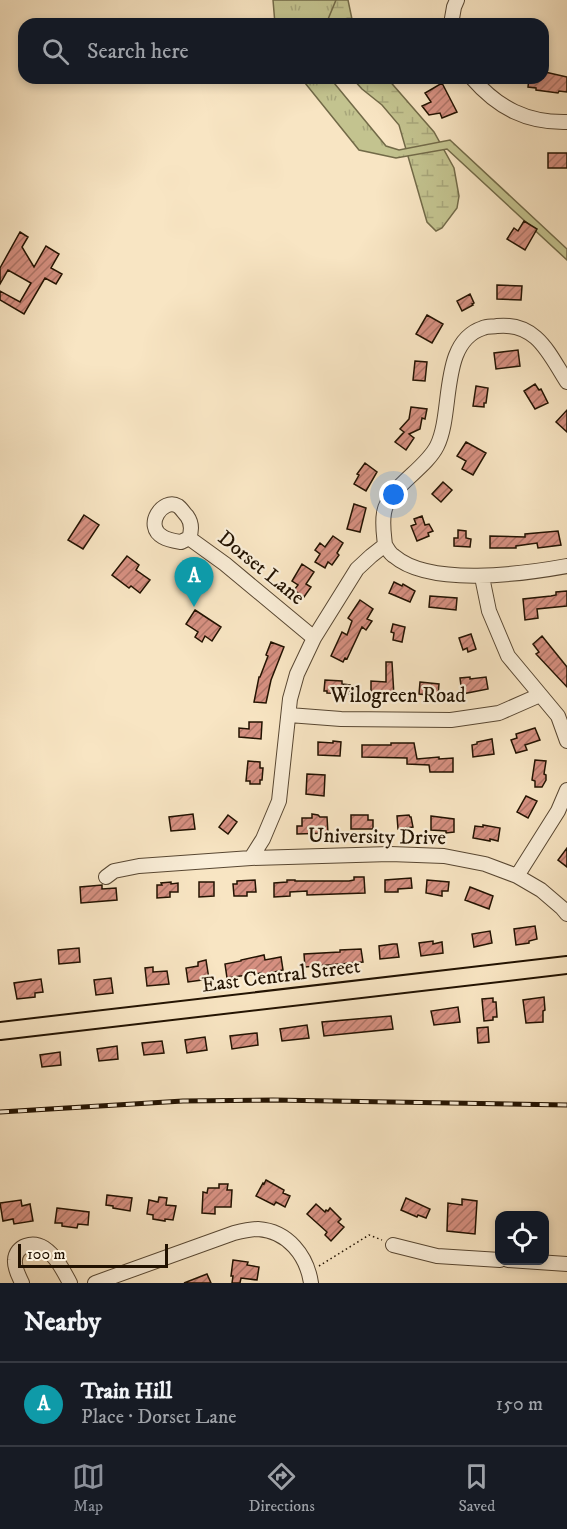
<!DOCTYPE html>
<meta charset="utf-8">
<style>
:root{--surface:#171b24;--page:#242831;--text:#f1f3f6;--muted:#9ea1a6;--line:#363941;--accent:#8c9099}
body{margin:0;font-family:"IM FELL DW Pica",serif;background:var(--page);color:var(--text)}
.controls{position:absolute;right:18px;bottom:18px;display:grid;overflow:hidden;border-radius:12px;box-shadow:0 3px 9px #0003}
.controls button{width:54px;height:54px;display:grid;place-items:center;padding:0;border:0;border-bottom:2px solid var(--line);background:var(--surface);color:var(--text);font:30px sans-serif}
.scale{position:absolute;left:18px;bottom:15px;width:150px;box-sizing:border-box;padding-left:6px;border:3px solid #221201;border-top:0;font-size:16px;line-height:21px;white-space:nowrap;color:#221201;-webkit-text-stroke:4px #faeed8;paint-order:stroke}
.you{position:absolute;left:394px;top:495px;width:21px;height:21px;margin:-15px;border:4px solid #fff;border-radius:50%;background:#1a73e8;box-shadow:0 0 0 9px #1a73e833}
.badge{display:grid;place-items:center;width:39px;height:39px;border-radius:50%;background:var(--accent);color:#fff;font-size:20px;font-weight:700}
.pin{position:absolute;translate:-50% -50px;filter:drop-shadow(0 2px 3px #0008)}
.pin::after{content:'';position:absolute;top:32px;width:21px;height:18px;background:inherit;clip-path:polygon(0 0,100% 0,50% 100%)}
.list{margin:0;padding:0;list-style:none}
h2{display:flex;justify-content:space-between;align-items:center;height:78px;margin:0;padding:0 24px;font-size:26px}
h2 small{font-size:20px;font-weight:400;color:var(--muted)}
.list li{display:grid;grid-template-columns:39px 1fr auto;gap:18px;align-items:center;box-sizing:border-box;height:84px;padding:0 24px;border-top:2px solid var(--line)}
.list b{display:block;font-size:22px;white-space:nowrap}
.list p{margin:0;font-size:20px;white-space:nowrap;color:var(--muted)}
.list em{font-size:20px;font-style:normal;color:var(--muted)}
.icon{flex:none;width:33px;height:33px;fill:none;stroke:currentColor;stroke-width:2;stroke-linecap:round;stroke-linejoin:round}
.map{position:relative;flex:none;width:567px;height:1283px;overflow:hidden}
.search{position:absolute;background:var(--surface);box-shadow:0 3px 9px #0003;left:18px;right:18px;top:18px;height:66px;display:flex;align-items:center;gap:15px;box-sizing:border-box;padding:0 21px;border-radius:18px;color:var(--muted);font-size:22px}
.sheet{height:162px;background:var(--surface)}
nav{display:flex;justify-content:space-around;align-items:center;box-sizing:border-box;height:84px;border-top:2px solid var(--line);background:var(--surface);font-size:16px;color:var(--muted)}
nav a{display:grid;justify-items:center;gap:3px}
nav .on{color:var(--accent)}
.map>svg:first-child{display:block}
</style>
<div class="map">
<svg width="567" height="1283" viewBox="0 0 567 1283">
<defs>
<pattern id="wetland-marsh" width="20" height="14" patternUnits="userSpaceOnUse" patternTransform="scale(1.5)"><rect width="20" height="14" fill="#c3c38f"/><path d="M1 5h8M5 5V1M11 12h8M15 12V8" fill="none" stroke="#a7a67a"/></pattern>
<pattern id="park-tufts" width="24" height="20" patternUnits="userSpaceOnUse" patternTransform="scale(1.5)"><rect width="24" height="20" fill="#c3c38f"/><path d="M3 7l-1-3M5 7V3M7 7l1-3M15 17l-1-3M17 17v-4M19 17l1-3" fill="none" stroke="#a7a67a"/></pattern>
<pattern id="building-hatch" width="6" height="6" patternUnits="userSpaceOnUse" patternTransform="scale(1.5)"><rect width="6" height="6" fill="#d69081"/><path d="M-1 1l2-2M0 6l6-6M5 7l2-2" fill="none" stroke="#ad7467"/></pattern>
</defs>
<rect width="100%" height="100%" fill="#f8e5c3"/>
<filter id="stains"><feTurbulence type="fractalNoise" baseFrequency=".00333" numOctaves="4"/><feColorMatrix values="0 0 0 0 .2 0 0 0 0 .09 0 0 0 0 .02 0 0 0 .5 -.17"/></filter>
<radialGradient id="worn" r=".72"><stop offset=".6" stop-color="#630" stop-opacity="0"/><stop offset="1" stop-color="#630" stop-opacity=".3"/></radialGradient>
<path fill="url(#wetland-marsh)" stroke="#726a48" stroke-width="1.5" d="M326 0H348L353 24H325Z
M352 78H387L434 132 454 168 459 196 457 208 442 228 436 231 427 222 399 125 382 105 362 89Z"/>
<path fill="url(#park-tufts)" stroke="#726a48" stroke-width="1.5" d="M273 0H336L326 24H275Z
M301 78H330L386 146 399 150 450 140 567 249V260L447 149 396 158 359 150Z"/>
<path fill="url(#building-hatch)" stroke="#221201" stroke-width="1.5" d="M545 72 567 77V92L559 91 558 93 536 90V88L528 87 529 78H543V74H545Z
M442 83 457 112 442 118 440 113 429 115 422 106 431 102 425 93Z
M548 153H567V168H548Z
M524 221 537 229 525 250 507 239 514 228 518 231Z
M20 232 28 237 22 247 34 267 46 246 59 254 51 268 62 274 56 284 45 278 24 314 0 300V291L20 302 31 283 8 270 0 284V268Z
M497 285 522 286 521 300 497 299Z
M470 294 474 303 472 304 473 305 462 311 457 301Z
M427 315 443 324 432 343 416 334Z
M518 350 520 366 496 369 494 353Z
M415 361 427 362 425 381 413 380Z
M535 384 539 390 541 389 548 403 535 409 524 391Z
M476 386 488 388 486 403H484V407L473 406Z
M411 407 427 409 425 419 422 418 420 429 409 434 414 438 406 450 395 442 404 432 400 429 409 419Z
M567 410V432L556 422Z
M466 442 486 453 473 475 462 469 466 461 457 456Z
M365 463 377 472 366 491 354 484 359 475 357 474Z
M443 482 452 490 441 502 432 494Z
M354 504 366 508 360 532 347 529Z
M84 515 99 525 83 549 68 540Z
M422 516 425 525 429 524 433 531 428 533 429 536 417 541 411 526 416 524 414 519Z
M458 530 466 531V538L471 539 470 547 454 546V538H458Z
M558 531 561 545 538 548 537 543 516 546V548H490V536L525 537V534Z
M333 536 343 543 337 553 339 555 332 565 328 562 325 568 315 562 320 554 315 550 320 543 325 547Z
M127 556 139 565 136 570 150 580 140 593 131 586 129 588 112 575Z
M302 564 314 572 306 584 311 587 304 597 294 590 298 585 292 581Z
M394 582 402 586 403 584 415 591 410 602 389 593Z
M567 591V606L537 609 538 618 525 620 523 599 551 596 556 595V592Z
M430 596 457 598 456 610 429 607Z
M360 600 373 609 367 619 372 621 366 630 362 627 347 659 345 658 343 662 331 656 342 632 347 635 352 621 348 618Z
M195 610 221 627 212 641 205 636 202 642 195 637 198 632 186 624Z
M393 624 405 627 402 642 393 640 394 633 391 632Z
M471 634 476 649 468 652 467 648 463 650 459 638Z
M542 636 567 667V687L536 654 539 652 533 644Z
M271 642 284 647 271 680 266 703 254 702 259 677H260L268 656 266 655Z
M386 662H392L394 696 371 695V681L386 682Z
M470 677V679L486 677 488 689 462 694 460 678Z
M325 680 342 681V684L350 685 349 694 327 693V691H324Z
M420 682 439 684 438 696 419 694Z
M249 722H262L261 739 239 737V728L249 729Z
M535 728 540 740 525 745 527 750 516 753 511 740 517 738 516 734Z
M492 739 494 754 473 757 472 745 477 744V742Z
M333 741 341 742 340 756 318 755V742L333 743Z
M391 743H414L417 759 439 757V759L453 758V772H430L429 765 407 764V758L362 757V745H391Z
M535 760 546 761 544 774 546 775V780L542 787H535V781L532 780Z
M248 761 260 762V768H263L262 780H260V784H250V781H246Z
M307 774 325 775 324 796 306 794Z
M526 796 537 801 528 818 517 812Z
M193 814 195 829 171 831 169 817Z
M312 814 318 815 320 817H327L328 833 297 834V826H302V818H312Z
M228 815 237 822 228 834 219 827Z
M351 815H368V820H373V829H351Z
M409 815 410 817H411L413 827 398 829 397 816Z
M431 816 454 819V832L446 833V831L431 830Z
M483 825 500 828 498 841 490 839V841L473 838 475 826 483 827Z
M567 848V867L558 860Z
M354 877H364L365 893 307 895V891L290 892V896L274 897V883L287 882V880H295V881H349L354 880Z
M411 878 412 888 398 889V892H385V880Z
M255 880 256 892H247V896H234L233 884H237V881Z
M427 880 449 882 448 891H442V896L426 893Z
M171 882V884L178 883V892H170V897L157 898V885H162L161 883Z
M199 882H214V896L199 897Z
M102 885V889L116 888 117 900 81 903 80 887Z
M470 887 493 896 489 909 465 900Z
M535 926 537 939 529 941V943L516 945 514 929Z
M490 931 492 943 474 947 472 934Z
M433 941V944L442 942 443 953 421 956 419 943Z
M393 944H397L399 957 380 959 379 946Z
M79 948 80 962 59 964 58 950Z
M361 949 363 962 305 967 304 954 340 952V950Z
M264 955 265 960 281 957 283 970 261 975V973L227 978 225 964 241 961V960Z
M206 960 209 979 188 982 186 968 198 966V962Z
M153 967V972L167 971 169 984 147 986 145 968Z
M111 978 113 993 96 995 94 980Z
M41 979 43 992 35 993V997L17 999 14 983Z
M544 997 545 1010 543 1011V1022L526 1023 523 1000Z
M493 998V1002H496L497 1017H493V1020L484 1021 482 999Z
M458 1007 460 1022 434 1025 431 1011Z
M391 1016 393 1029 324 1036 322 1022Z
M307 1025 309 1038 282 1041 280 1029Z
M488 1027 489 1042 478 1043 477 1028Z
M257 1033 258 1045 232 1049 230 1036Z
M205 1037 207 1050 187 1053 185 1040Z
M162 1041 164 1053 144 1055 142 1043Z
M117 1046 118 1059 99 1061 97 1049Z
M60 1052 61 1065 42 1067 40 1055Z
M266 1180 284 1190 283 1193 290 1196 285 1207 276 1202 274 1205 256 1196 263 1183 264 1184Z
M219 1184H228L227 1190H232L231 1207H215V1214L202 1213 203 1192 207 1193 208 1188H219Z
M107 1195 132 1198 130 1211 113 1208V1206L106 1205Z
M159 1197 167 1198 166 1205 176 1206 173 1220 165 1219V1221L153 1219V1215L147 1214 149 1200 158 1202Z
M406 1198 430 1209 426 1218 418 1215 417 1217 401 1210Z
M462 1199 477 1201 475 1234 447 1231 448 1203 462 1205Z
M21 1200 22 1206 30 1204 33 1221 14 1224 13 1219 3 1221 0 1203Z
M316 1204 325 1212 326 1210 328 1211 330 1208 341 1219 338 1222 344 1227 331 1241 325 1235 327 1232 307 1214Z
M57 1208 89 1212 88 1225 78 1224 77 1228 62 1226V1223H55Z
M233 1260 248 1262 247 1265 259 1267 257 1280 241 1278 240 1283H232L233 1276H231Z
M207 1274 211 1283H184Z"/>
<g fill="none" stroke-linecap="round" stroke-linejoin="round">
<g stroke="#584732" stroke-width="16">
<path id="minor" d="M451 24 454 7 457 0
M472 78C498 108 527 123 567 122
M189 538C192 530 192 523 187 516 184 513 181 508 178 506 163 497 143 526 163 537 168 540 175 541 181 542L189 538 225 564 314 638
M385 545C388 549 390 554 394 556 430 587 523 574 567 566
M482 577 489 611 508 656 558 716 567 741
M289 715 341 719 451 720 499 713 540 695
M251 858 263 839 279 801 290 699 297 674 314 638 357 569 371 556 385 545C384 535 382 524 384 513 388 487 425 470 437 446 454 412 439 342 483 328 487 326 493 327 497 326 537 322 549 354 567 382
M517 876 558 811 567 790
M106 877 114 871 139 866 251 858 390 854 444 856 485 864 517 876 541 890 562 908 567 914
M393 1245 437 1256 500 1260
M508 1260 567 1264
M22 1283C19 1276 14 1268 15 1260 16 1245 33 1241 44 1248 56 1256 63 1270 70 1283
M95 1283 234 1233C242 1231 250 1229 258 1229 288 1231 307 1256 311 1283"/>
</g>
<g stroke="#221201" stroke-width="20">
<path id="major" d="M0 1031 567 965"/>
</g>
<path stroke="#221201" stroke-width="1.5" stroke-dasharray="1.5 3" stroke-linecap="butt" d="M319 1266 369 1235 382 1240"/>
<use href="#minor" stroke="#faeed8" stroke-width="14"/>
<use href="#major" stroke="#f8e5c3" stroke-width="16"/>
<g stroke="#221201" stroke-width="5">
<path id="rail" d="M0 1112 183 1101 273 1100 567 1105"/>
</g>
<use href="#rail" stroke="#faeed8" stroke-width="3" stroke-dasharray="9" stroke-linecap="butt"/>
</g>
<g text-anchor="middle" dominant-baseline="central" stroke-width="4.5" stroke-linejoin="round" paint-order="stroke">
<g font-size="21" fill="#221201" stroke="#faeed8">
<text transform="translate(261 568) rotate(39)">Dorset Lane</text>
<text x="398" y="696">Wilogreen Road</text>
<text transform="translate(377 837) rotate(1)">University Drive</text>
<text transform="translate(281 976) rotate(-7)">East Central Street</text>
</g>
</g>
<rect width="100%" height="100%" filter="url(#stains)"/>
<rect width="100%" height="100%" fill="url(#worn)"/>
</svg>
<div class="controls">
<button><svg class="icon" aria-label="locate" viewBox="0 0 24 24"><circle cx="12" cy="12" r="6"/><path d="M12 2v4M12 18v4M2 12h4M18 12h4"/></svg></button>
</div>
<div class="scale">100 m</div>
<div class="you"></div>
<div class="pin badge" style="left:194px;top:607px;background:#0f9aa8">A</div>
<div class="search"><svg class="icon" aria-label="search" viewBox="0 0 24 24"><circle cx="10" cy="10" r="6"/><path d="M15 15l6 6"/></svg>Search here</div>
</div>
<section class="sheet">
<h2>Nearby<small></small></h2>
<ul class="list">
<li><span class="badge" style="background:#0f9aa8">A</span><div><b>Train Hill</b><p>Place · Dorset Lane</p></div><em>150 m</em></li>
</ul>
</section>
<nav>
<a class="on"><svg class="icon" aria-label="map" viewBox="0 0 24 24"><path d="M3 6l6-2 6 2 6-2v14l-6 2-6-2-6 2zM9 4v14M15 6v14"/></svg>Map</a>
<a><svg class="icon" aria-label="directions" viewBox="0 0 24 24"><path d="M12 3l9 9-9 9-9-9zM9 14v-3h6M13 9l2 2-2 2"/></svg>Directions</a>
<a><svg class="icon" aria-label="saved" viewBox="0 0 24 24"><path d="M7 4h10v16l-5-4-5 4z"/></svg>Saved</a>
</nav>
